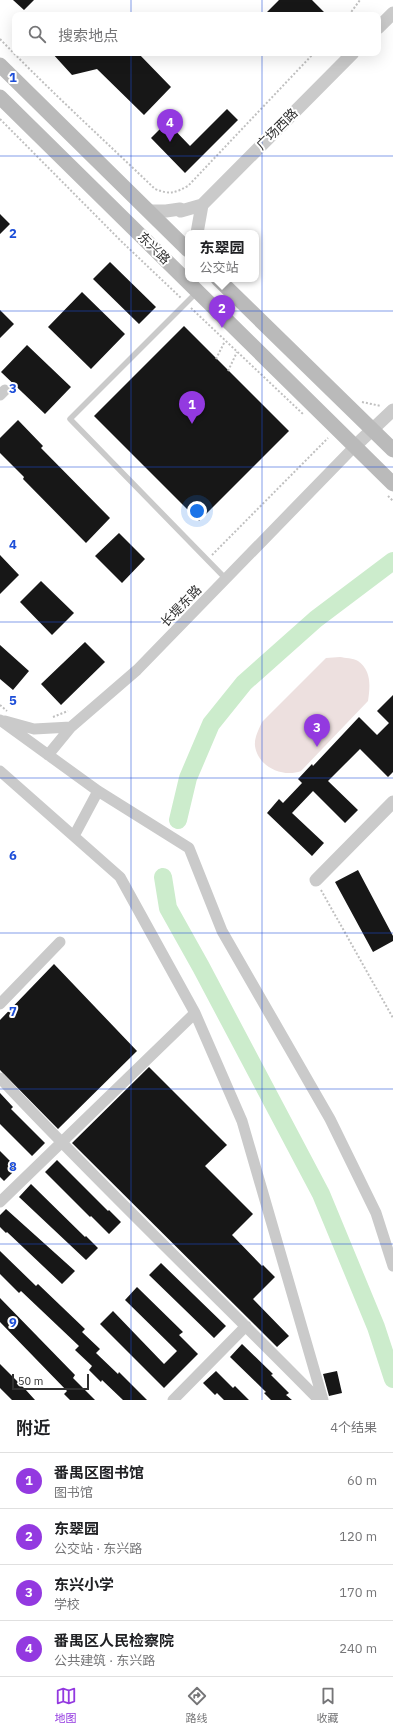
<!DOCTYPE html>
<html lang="zh">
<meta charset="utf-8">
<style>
:root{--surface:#fff;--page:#f2f2f2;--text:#202124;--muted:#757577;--line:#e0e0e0;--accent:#9339e0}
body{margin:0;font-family:"IBM Plex Sans","Noto Sans SC",sans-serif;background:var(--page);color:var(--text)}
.scale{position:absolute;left:12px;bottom:10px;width:77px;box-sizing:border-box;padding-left:4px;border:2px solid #303030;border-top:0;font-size:11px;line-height:14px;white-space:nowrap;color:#303030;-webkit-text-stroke:3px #fff;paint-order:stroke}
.you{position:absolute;left:197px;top:511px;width:14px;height:14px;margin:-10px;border:3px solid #fff;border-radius:50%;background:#1a73e8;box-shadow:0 0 0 6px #1a73e833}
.badge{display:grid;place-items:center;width:26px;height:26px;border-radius:50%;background:var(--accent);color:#fff;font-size:13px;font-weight:700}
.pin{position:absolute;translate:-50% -33px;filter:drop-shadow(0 1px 2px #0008)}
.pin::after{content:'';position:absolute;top:21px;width:14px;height:12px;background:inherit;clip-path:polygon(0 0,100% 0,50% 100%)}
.popup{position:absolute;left:185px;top:230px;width:74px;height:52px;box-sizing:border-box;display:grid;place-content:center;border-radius:8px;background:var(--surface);filter:drop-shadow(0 1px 3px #0005);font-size:13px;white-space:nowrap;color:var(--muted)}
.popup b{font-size:15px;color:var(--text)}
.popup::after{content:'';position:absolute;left:50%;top:100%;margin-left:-8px;border:8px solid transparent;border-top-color:var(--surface)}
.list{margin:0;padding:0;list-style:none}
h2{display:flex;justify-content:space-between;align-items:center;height:52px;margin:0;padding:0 16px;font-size:17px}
h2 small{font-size:13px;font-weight:400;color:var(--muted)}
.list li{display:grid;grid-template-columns:26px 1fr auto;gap:12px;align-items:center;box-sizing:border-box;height:56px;padding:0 16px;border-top:1px solid var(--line)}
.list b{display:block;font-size:15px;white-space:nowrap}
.list p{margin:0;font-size:13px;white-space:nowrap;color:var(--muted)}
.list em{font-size:13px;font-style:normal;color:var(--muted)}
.icon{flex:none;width:22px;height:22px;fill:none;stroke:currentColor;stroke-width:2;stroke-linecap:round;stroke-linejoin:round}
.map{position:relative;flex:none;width:393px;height:1400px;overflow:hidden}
.search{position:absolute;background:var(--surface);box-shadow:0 4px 16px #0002;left:12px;right:12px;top:12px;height:44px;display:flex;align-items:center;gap:10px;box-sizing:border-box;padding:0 14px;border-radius:8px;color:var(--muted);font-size:15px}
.sheet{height:276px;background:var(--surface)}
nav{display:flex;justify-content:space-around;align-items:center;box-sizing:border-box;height:56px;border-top:1px solid var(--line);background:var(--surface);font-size:11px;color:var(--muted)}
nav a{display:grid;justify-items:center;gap:2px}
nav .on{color:var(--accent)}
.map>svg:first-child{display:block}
</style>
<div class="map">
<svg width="393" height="1400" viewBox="0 0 393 1400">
<rect width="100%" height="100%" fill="#fff"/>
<path fill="#ede0df" d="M340 657C345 658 353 658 358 661 372 671 370 687 368 701L301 771C283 778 258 767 255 746 254 738 259 729 262 722L326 658Z"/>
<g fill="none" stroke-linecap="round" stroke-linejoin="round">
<path stroke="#cceccc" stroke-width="18" d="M178 820 188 778 211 724 244 683 316 619 393 561
M163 877 168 908 201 967 321 1194 376 1327 393 1379"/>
</g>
<path fill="#171717" d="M13 0H34L24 10Z
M279 0H312L327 15H264Z
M52 53H138L171 87 144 115 97 69 72 75Z
M227 109 238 120 185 173 151 138 167 122 190 146Z
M0 214 10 224 0 234Z
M110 262 156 307 139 324 93 279Z
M82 292 125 334 91 369 48 327Z
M0 310 14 324 0 338Z
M184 326 289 431 199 521 94 416Z
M27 345 71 387 45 414 1 372Z
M18 420 43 446 41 448 110 518 86 543 23 479 24 477 0 453V438Z
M119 533 145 559 122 583 95 556Z
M0 555 19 575 0 594Z
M41 581 74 613 52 635 20 602Z
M85 642 105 662 61 705 41 684Z
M0 645 29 671 13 690 0 679Z
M393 695V772L388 777 360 749 328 781 358 810 345 823 313 791 292 813 324 843 312 856 267 813 279 799 283 803 302 783 298 779 312 764 313 766 359 717 377 735 389 723 377 711Z
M358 870 393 936V941L373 952 335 882Z
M54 964 137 1051 58 1129 0 1070V1020Z
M149 1067 227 1145 205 1166 253 1214 232 1235 262 1266 263 1265 275 1277 253 1299 289 1336 277 1347 72 1143Z
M0 1093 13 1107 11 1109 45 1143 32 1156 0 1124Z
M0 1151 17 1168 4 1181 0 1177Z
M57 1160 108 1211 109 1210 121 1222 109 1234 91 1216 90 1217 45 1172Z
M31 1184 85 1237 86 1236 98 1248 86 1260 19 1197Z
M6 1209 75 1271 62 1284 7 1232 6 1233 0 1227V1215Z
M0 1251 36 1286 38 1284 85 1329 82 1332 100 1349 96 1353 118 1374 119 1372 147 1400H123L102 1380 101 1382 89 1370 92 1366 75 1350 79 1346 21 1291 19 1293 0 1274Z
M161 1263 226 1326 214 1338 149 1275Z
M137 1287 183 1332 179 1335 198 1354 164 1388 100 1324 113 1311 164 1364 177 1351 125 1300Z
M0 1298 75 1375 73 1378 95 1400H70L64 1394 67 1391 0 1322Z
M242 1344 273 1374 271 1375 289 1393 286 1395 292 1400H271L264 1393 266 1392 230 1357Z
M0 1364 25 1389 35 1400H12L0 1388Z
M216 1371 233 1388 235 1386 249 1400H224L217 1393 215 1395 203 1383Z
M337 1371 342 1393 329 1396 323 1374Z"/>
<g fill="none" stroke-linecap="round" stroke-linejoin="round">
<path stroke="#c0c0c0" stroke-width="2" stroke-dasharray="2 2" stroke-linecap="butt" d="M349 15 360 0
M0 39C50 91 103 139 155 189 171 195 174 193 188 186L314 53
M0 119 121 241 181 298
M191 308 304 415
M216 359 225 341
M228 371 237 352
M362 402 381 406
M388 496 393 501
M212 555 328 438
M0 705 7 711
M53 717 68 711
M321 890 393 1018"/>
<path stroke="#cacaca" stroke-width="5.5" d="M196 293 70 419 226 579"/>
<path stroke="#cacaca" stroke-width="11" d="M0 395 5 390
M0 720 98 791 189 848 222 931 330 1119 376 1213 393 1266
M5 721 34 729 71 727
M48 755 71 727 137 670 355 446
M0 771 120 877 195 1013 242 1121 323 1400
M74 836 98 791
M0 1004 60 942
M0 1078C103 1188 213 1292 319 1400
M0 1202 195 1013
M173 1400 246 1326"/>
<path stroke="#cacaca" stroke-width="13" d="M378 28 393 13
M149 211H166L180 209 181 211 202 205
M197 233 202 205 353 53
M355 446 393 410
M316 880 393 802"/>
<path stroke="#bababa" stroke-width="15" d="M0 65 188 250
M0 97 393 484
M218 279 393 450"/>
</g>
<path fill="none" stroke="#1d4ed8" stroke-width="1" stroke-opacity="0.55" d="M131 0V15M262 0V15M131 53V1400M262 53V1400M0 156H393M0 311H393M0 467H393M0 622H393M0 778H393M0 933H393M0 1089H393M0 1244H393"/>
<g text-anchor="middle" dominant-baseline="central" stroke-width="4" stroke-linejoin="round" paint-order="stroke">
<g font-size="13" fill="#303030" stroke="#fff">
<text transform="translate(277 129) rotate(-45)">广场西路</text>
<text transform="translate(154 248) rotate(45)">东兴路</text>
<text transform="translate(181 606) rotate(-46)">长堤东路</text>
</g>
</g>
<g font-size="13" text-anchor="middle" font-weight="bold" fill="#1d4ed8" stroke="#fff" stroke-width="4" stroke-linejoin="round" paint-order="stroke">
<text x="13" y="82">1</text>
<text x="13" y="238">2</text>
<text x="13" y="393">3</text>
<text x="13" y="549">4</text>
<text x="13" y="705">5</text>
<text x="13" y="860">6</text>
<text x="13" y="1016">7</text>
<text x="13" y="1171">8</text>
<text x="13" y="1327">9</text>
</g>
</svg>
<div class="scale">50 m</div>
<div class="you"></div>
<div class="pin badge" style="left:192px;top:424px">1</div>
<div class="pin badge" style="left:222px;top:328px">2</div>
<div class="popup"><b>东翠园</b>公交站</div>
<div class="pin badge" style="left:317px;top:747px">3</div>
<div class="pin badge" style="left:170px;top:142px">4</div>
<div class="search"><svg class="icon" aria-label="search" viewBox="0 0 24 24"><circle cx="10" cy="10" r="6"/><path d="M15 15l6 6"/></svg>搜索地点</div>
</div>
<section class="sheet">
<h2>附近<small>4个结果</small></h2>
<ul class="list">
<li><span class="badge">1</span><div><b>番禺区图书馆</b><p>图书馆</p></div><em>60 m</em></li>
<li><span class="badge">2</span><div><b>东翠园</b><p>公交站 · 东兴路</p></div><em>120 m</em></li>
<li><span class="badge">3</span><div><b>东兴小学</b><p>学校</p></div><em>170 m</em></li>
<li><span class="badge">4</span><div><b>番禺区人民检察院</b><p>公共建筑 · 东兴路</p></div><em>240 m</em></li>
</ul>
</section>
<nav>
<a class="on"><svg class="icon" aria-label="map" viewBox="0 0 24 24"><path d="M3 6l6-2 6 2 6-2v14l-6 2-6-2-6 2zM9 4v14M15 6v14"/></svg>地图</a>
<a><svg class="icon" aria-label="directions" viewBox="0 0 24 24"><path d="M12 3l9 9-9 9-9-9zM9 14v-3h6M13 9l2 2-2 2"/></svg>路线</a>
<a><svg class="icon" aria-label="saved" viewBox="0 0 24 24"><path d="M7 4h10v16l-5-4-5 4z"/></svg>收藏</a>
</nav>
